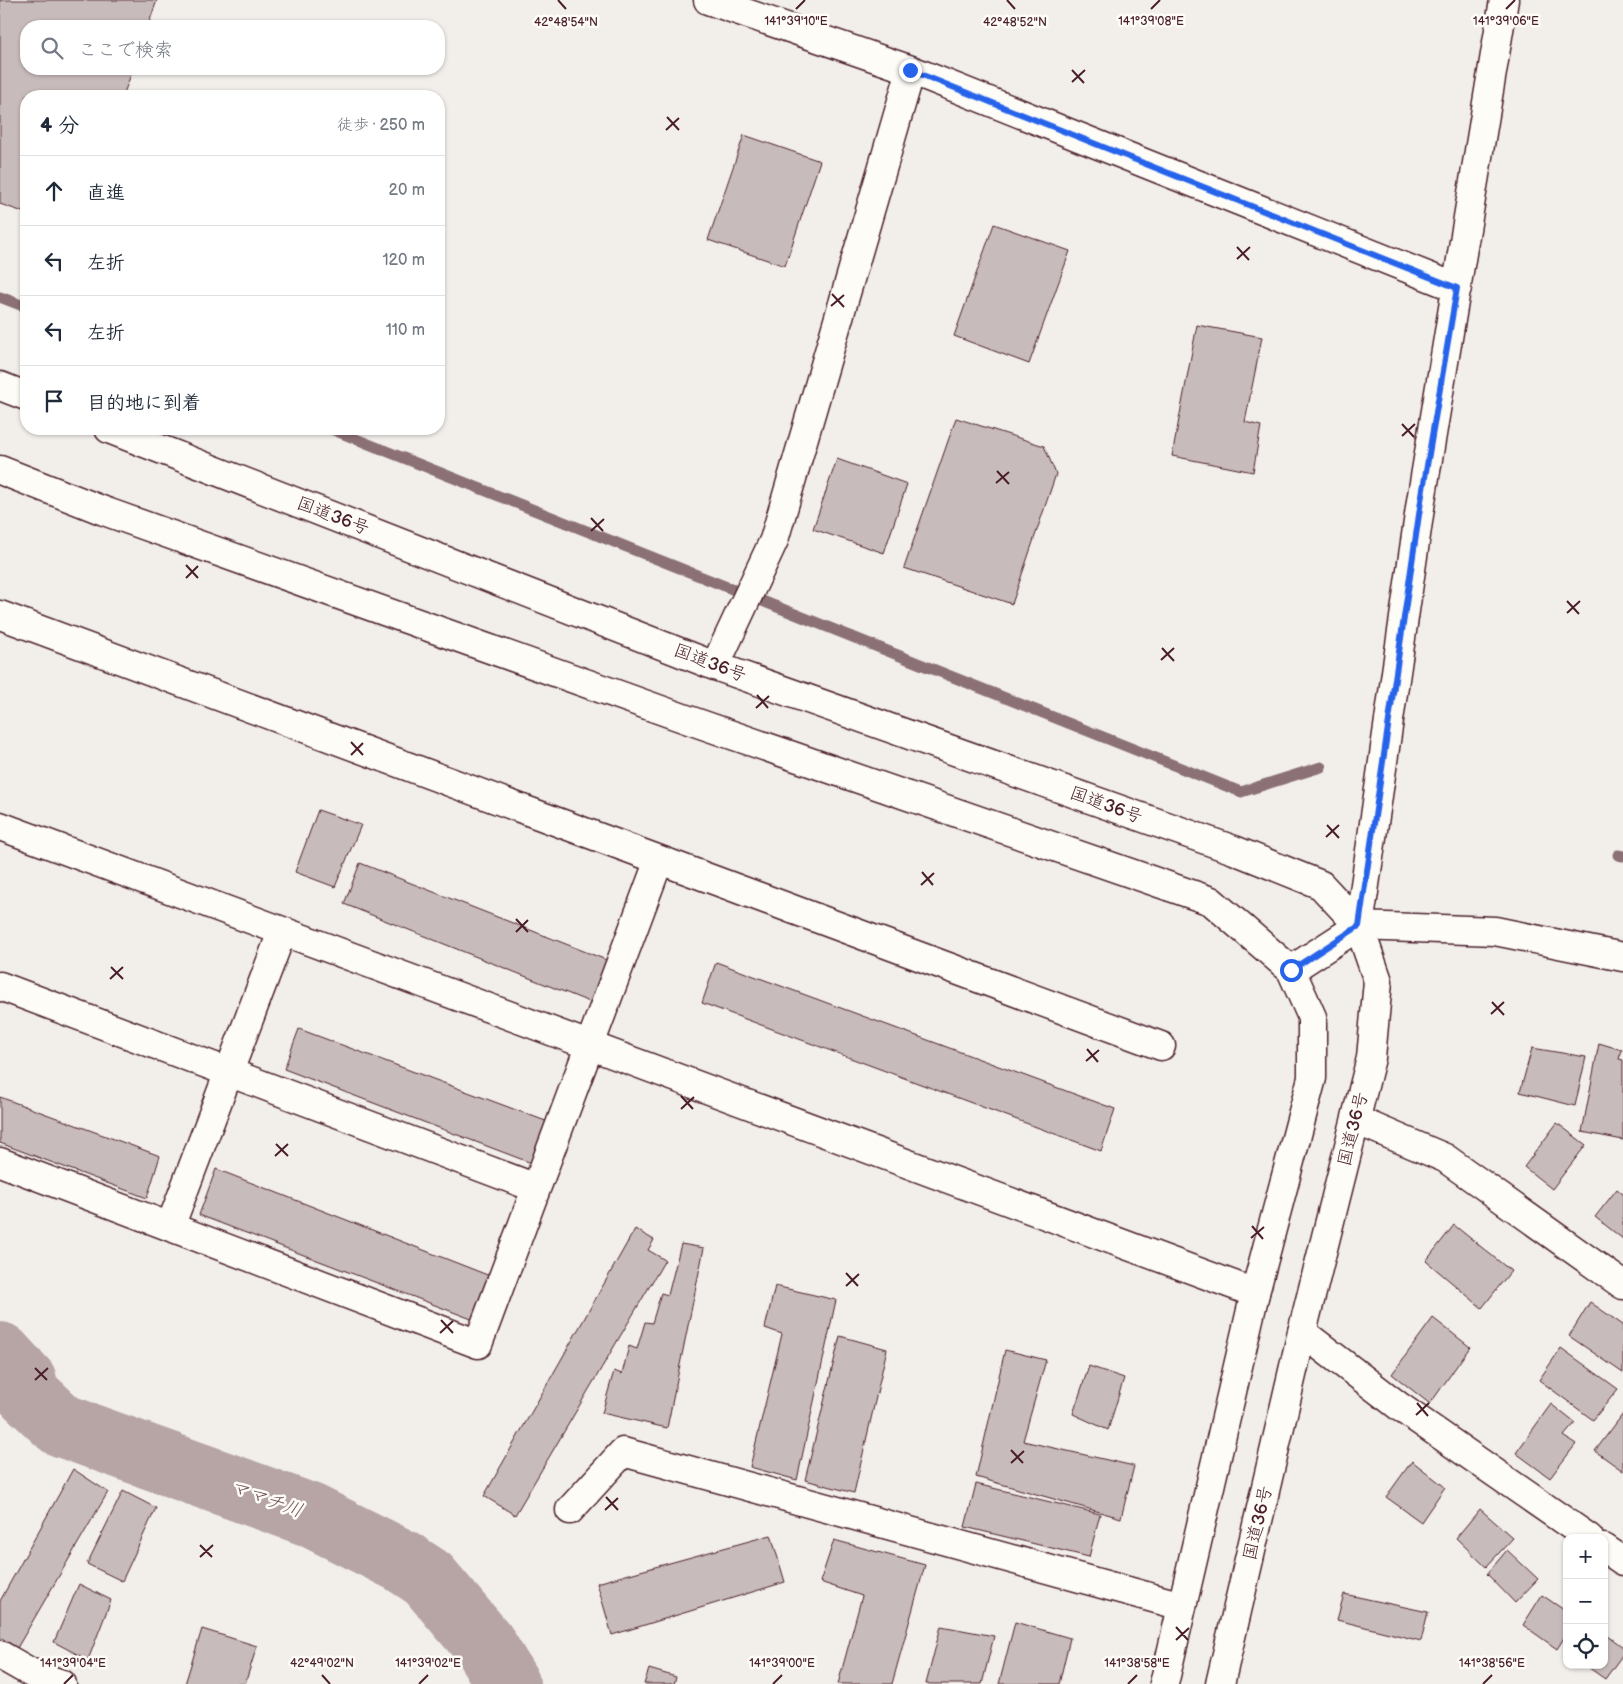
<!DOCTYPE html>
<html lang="ja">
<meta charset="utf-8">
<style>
:root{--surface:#fff;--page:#f6f6f7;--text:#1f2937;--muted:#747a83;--line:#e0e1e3}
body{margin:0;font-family:"Balsamiq Sans","Klee One",sans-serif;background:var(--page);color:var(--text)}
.controls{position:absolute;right:15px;bottom:15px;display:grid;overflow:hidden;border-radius:10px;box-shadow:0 1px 4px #0004}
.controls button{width:45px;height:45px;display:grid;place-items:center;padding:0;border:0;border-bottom:1px solid var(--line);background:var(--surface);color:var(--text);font:25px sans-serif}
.stop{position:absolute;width:15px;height:15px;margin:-11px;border:4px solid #2563eb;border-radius:50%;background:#fff}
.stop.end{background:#2563eb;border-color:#fff;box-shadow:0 1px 5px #0008}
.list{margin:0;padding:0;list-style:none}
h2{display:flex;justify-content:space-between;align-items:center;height:65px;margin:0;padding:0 20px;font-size:21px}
h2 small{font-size:16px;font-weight:400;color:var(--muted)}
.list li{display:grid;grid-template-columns:32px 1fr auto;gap:15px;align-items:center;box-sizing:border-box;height:70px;padding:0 20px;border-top:1px solid var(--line)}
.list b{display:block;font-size:19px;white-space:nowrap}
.list em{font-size:16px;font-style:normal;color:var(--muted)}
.icon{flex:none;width:28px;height:28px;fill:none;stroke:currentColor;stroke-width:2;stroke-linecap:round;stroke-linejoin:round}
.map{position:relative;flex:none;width:1623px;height:1684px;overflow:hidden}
.search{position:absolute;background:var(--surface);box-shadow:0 1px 4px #0004;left:20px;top:20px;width:425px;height:55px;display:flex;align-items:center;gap:12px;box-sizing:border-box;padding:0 18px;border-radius:20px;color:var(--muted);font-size:19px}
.panel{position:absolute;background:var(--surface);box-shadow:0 1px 4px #0004;left:20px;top:90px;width:425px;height:345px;border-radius:20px}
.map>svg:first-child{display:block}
</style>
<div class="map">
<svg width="1623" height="1684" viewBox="0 0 1623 1684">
<rect width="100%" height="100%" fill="#f2efeb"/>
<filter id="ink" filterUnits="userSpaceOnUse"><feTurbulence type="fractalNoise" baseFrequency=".02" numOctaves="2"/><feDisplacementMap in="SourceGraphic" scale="10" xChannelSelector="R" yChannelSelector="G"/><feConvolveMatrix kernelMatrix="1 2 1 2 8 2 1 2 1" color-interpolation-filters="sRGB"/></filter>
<g filter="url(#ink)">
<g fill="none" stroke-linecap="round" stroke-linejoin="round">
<path stroke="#8b6f75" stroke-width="11" d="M0 297 26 307
M331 429 1241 792 1321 767
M1618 855 1623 856"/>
<path stroke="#b7a5a6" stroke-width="64" d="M0 1354 25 1381 27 1393 61 1425 310 1515 402 1561 428 1578 484 1644 508 1684"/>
</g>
<path fill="#c8bbbb" stroke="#4a1f2b" d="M0 0H157L148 26H26V69H133L123 96H26V213L0 204Z
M744 135 820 161 785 266 708 240Z
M994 224 1070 251 1029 364 954 336Z
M1197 325 1262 337 1245 422 1261 426 1253 472 1172 456Z
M956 418 1044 446 1056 474 1012 604 904 568Z
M837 459 907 484 884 553 813 529Z
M318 810 361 825 335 887 295 872Z
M360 863 609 961 592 1003 344 904Z
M716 962 1115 1109 1101 1151 702 1003Z
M299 1029 551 1123 534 1164 284 1069Z
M1599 1043 1622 1050 1619 1059 1623 1060V1140L1582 1132Z
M1532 1048 1586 1057 1575 1106 1520 1092Z
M0 1097 160 1156 147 1198 0 1143Z
M1557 1123 1586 1145 1552 1189 1524 1167Z
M216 1169 490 1276 474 1320 199 1215Z
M1617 1189 1623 1194V1239L1595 1217Z
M1454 1225 1511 1271 1482 1308 1426 1261Z
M635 1229 654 1240 648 1250 665 1260 515 1515 484 1496Z
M681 1244 704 1248 667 1428 602 1413 614 1371 622 1374 629 1346 637 1349 645 1322 652 1323 661 1293 668 1295Z
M775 1286 836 1300 797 1480 750 1467 782 1334 765 1328Z
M1590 1302 1623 1325V1373L1569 1336Z
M1433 1318 1470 1347 1430 1404 1392 1374Z
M840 1336 887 1349 854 1493 805 1480Z
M1561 1348 1618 1389 1593 1420 1539 1380Z
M1005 1350 1046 1360 1023 1441 1134 1466 1121 1518 976 1477Z
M1089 1366 1124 1378 1108 1430 1073 1414Z
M1551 1404 1575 1423 1564 1436 1576 1444 1550 1478 1516 1453Z
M1623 1414V1471L1595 1451Z
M1412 1461 1445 1487 1421 1522 1386 1497Z
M73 1469 108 1492 17 1648 0 1637V1601Z
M976 1484 1100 1514 1089 1557 965 1527Z
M123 1491 156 1508 122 1581 87 1564Z
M1480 1509 1513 1538 1486 1567 1456 1538Z
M771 1535 785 1582 612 1635 597 1583Z
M834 1540 925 1565 892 1684H838L862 1596 820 1582Z
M1507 1550 1538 1579 1515 1603 1487 1574Z
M79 1584 111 1600 88 1660 54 1642Z
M1344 1594 1428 1612 1421 1641 1337 1620Z
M1542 1595 1567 1612V1633L1557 1649 1523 1625Z
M1015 1622 1070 1638 1059 1684H999Z
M941 1626 994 1636 982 1684H926Z
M202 1629 257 1646 245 1684H185Z
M1604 1633 1623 1647V1654L1605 1679 1585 1665H1604Z
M649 1669 676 1677 674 1684H644Z"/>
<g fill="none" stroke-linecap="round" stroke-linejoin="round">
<g stroke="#4a1f2b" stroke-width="31">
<path id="minor" d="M708 0 911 70 1457 288
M0 615 1161 1046
M715 666 774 540 911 70
M0 826 1255 1293
M1359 926 1421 501 1504 0
M1291 970 1359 926 1495 931 1623 957
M0 986 536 1188
M1356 1120 1445 1158 1623 1285
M0 1162 478 1344 659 860
M170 1227 282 932
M1302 1332 1400 1407 1589 1538
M570 1510 623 1452 1182 1606
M1604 1548 1623 1561
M0 1655 35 1675 62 1684"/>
</g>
<g stroke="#4a1f2b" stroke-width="31">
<path id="highway" d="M0 386 26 396
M109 429 715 666 1234 850 1321 885 1359 926 1378 981 1371 1058 1302 1332 1220 1684
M0 470 104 511 686 719 1211 901 1291 970 1312 1017V1078L1255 1293 1164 1684"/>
</g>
<use href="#minor" stroke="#fdfcf7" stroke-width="28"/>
<use href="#highway" stroke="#fdfcf7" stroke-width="28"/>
</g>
</g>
<g fill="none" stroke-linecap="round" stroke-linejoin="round" filter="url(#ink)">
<path stroke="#2563eb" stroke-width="6" d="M910 70 1457 288 1421 501 1359 926 1291 970"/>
</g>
<path fill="none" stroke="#4a1f2b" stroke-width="2" d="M558 0 566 9M1007 0 1015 9M796 9 805 0M1151 9 1160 0M1506 9 1515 0M1072 70 1084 83M1072 82 1085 70M667 117 679 130M666 130 679 118M1237 247 1249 260M1237 259 1250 247M832 294 844 307M831 306 844 295M1402 424 1414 437M1402 436 1415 424M997 471 1009 484M996 483 1009 472M591 518 603 531M591 531 604 519M186 565 198 578M186 578 198 566M1567 601 1579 614M1567 613 1580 601M1162 648 1174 661M1161 660 1174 648M757 695 768 708M756 708 769 696M351 742 363 755M351 755 363 743M1327 825 1339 838M1326 837 1339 825M922 872 933 885M921 885 934 873M516 919 528 932M516 932 528 920M111 967 123 979M110 979 123 967M1492 1002 1504 1015M1491 1014 1504 1002M1087 1049 1098 1062M1086 1061 1099 1050M681 1096 693 1109M681 1109 694 1097M276 1144 288 1156M275 1156 288 1144M1252 1226 1263 1239M1251 1238 1264 1227M846 1273 858 1286M846 1286 859 1274M441 1320 453 1333M440 1333 453 1321M35 1368 47 1380M35 1380 48 1368M1417 1403 1428 1416M1416 1415 1429 1403M1011 1450 1023 1463M1011 1463 1024 1451M606 1497 618 1510M605 1510 618 1498M200 1545 212 1557M200 1557 213 1545M1176 1627 1188 1640M1176 1640 1189 1628M322 1675 330 1684M64 1684 73 1675M419 1684 428 1675M773 1684 782 1675M1128 1684 1137 1675M1483 1684 1492 1675"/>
<g text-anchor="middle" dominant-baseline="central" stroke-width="5" stroke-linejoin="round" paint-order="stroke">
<g font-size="18" fill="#4a1f2b" stroke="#fdfcf7">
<text transform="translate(333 516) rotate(21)">国道36号</text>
<text transform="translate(710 663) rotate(21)">国道36号</text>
<text transform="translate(1106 805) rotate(20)">国道36号</text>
<text transform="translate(1353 1129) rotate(-76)">国道36号</text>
<text transform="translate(1258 1523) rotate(-77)">国道36号</text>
</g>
<g font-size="19" font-style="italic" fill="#704e56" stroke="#fdfcf7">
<text transform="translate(266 1499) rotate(20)">ママチ川</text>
</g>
</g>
<g font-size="12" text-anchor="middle" fill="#4a1f2b" stroke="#fdfcf7" stroke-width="5" stroke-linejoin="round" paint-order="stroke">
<text x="796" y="25">141°39'10"E</text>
<text x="1151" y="25">141°39'08"E</text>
<text x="1506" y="25">141°39'06"E</text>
<text x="566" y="26">42°48'54"N</text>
<text x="1015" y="26">42°48'52"N</text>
<text x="322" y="1667">42°49'02"N</text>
<text x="73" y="1667">141°39'04"E</text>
<text x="428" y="1667">141°39'02"E</text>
<text x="782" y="1667">141°39'00"E</text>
<text x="1137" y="1667">141°38'58"E</text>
<text x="1492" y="1667">141°38'56"E</text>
</g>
</svg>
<div class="controls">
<button>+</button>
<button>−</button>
<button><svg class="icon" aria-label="locate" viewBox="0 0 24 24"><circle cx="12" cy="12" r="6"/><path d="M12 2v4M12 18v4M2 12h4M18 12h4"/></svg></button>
</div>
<div class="stop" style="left:1291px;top:970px"></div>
<div class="stop end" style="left:910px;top:70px"></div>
<div class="search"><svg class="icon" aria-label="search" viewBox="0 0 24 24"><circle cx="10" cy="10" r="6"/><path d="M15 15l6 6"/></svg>ここで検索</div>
<section class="panel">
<h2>4 分<small>徒歩 · 250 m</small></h2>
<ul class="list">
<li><svg class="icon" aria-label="ahead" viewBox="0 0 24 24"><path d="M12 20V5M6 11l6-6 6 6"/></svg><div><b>直進</b></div><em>20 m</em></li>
<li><svg class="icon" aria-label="left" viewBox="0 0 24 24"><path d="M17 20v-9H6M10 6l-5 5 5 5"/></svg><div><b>左折</b></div><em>120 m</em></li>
<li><svg class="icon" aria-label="left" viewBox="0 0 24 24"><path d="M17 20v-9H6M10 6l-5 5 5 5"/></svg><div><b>左折</b></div><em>110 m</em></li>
<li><svg class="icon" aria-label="arrive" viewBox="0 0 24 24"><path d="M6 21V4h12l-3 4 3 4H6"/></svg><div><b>目的地に到着</b></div></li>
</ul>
</section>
</div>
